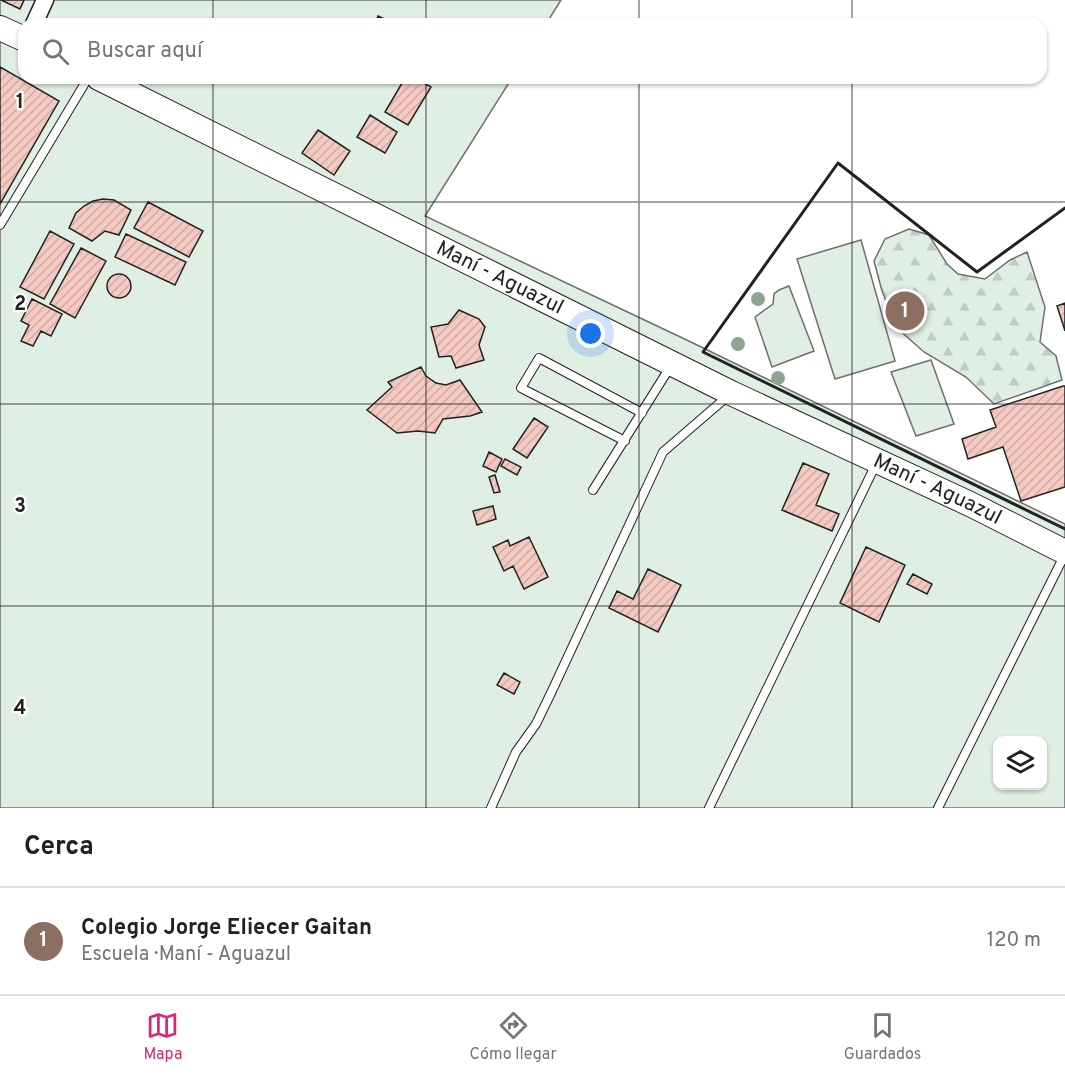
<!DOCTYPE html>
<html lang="es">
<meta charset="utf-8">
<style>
:root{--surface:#fff;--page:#f2f2f2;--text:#202124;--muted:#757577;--line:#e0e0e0;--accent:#db2777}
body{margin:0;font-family:Overpass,sans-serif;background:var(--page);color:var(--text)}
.controls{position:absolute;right:18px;bottom:18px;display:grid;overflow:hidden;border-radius:12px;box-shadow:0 2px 4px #0004}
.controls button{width:54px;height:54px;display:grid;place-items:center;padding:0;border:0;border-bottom:2px solid var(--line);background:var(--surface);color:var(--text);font:30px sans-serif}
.you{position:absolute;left:591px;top:334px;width:21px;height:21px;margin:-15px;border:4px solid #fff;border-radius:50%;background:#1a73e8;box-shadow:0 0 0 9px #1a73e833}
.badge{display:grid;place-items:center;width:39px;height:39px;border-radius:50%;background:var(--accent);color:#fff;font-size:20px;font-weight:700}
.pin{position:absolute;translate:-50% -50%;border:3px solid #fff;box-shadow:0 2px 6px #0006}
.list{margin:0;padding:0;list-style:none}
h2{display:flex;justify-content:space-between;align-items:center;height:78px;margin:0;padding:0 24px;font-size:26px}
h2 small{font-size:20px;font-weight:400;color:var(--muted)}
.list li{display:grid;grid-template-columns:39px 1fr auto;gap:18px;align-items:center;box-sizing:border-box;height:108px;padding:0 24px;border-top:2px solid var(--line)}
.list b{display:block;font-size:22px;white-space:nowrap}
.list p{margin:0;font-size:20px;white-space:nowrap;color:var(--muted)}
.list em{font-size:20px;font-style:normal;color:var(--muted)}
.icon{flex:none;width:33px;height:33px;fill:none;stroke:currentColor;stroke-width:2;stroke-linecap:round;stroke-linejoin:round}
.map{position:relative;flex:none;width:1065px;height:808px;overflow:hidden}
.search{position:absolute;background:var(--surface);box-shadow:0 2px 4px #0004;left:18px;right:18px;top:18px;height:66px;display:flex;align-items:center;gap:15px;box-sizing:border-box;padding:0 21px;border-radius:18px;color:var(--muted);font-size:22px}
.sheet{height:186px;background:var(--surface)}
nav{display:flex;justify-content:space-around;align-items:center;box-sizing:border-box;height:84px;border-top:2px solid var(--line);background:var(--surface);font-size:16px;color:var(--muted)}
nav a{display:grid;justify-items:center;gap:3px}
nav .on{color:var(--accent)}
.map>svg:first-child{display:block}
</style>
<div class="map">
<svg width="1065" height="808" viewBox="0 0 1065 808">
<defs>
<pattern id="forest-firs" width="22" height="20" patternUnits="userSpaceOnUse" patternTransform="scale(1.5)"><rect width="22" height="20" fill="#e0efe3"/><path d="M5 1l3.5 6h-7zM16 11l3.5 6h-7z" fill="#c0cdc2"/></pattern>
<pattern id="building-hatch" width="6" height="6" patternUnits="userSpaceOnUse" patternTransform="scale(1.5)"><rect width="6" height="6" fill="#f3c9c0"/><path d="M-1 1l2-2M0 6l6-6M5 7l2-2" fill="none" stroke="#d0aca5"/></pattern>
</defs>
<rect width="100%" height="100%" fill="#fff"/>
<path fill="#e0efe3" stroke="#6f6f6f" stroke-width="1.5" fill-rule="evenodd" d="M0 0H561L546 24H24V78H512L425 216 693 343 1065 524V808H0ZM998 740H1042V786H998Z
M861 240 895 361 835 379 797 259Z
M789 286 814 351 772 367 755 317 773 304 774 294 779 290Z
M931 360 954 424 916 436 891 372Z"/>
<path fill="url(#forest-firs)" stroke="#6f6f6f" stroke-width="1.5" d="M909 229 929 235 947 264 958 274 985 279 1010 260 1027 252 1045 307 1040 342 1056 356 1062 380 994 404 966 377 924 352 897 328 882 291 874 261 885 239Z"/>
<path fill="url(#building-hatch)" stroke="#222" stroke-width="1.5" d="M1 0H24L20 9Z
M378 16 395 24H375Z
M0 67 59 101 0 204Z
M405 78H415L431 87 408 125 385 112Z
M370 115 397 132 385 153 357 137Z
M318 130 350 151 334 175 302 153Z
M103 199 114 200 131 210 119 235 105 231 92 241 69 228 76 213 84 206 93 201Z
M148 202 203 231 189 257 134 228Z
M50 231 74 244 44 299 20 287Z
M126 234 186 262 175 285 115 257Z
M81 248 106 261 75 318 50 304Z
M107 286a12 12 0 1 1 24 0a12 12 0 1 1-24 0Z
M32 299 62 314 51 336 41 331 33 346 21 341 29 325 21 321Z
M1065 303V331L1057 306Z
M459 310 479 319 485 327 479 345 484 360 456 368 451 356 439 357 431 327 448 324Z
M421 367 426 376 436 383 446 385 460 380 482 412 470 416 443 419 435 433 418 431 397 433 367 410 392 387 388 382Z
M1063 386H1065V487L1021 501 1003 447 968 459 962 439 996 427 990 410Z
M534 418 548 427 527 458 513 449Z
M489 452 502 459 496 472 483 466Z
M505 459 521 467 517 475 501 466Z
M803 463 829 474 816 505 839 514 832 531 782 510Z
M495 475 500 492 494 493 489 477Z
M493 506 496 519 477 525 473 511Z
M529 537 548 577 524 589 513 566 504 571 493 547 508 540 510 546Z
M866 547 905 565 879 622 840 603Z
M648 569 681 585 658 632 609 608 617 591 633 599Z
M913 574 932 584 927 594 907 584Z
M504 673 520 682 514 694 497 685Z"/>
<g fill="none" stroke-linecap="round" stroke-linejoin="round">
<g stroke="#222" stroke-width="10">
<path id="lane" d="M0 225 88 78
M625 441 521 388 539 358 642 413
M593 490 672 364
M491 808 516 752 536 724 551 693 663 452 728 396
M709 808 877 462
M938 808 1065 554"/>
</g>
<g stroke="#222" stroke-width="19">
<path id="street" d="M34 24 45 0"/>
</g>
<g stroke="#222" stroke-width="26">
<g id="secondary">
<path d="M0 28 24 39"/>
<path id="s1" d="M99 78 731 393 972 505 1065 552"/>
</g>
</g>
<use href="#lane" stroke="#fff" stroke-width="8"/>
<use href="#street" stroke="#fff" stroke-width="16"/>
<use href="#secondary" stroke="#fff" stroke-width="24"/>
<path stroke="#222" stroke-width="3" d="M1065 208 977 272 838 163 703 352 1065 529"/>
</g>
<g fill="#8da692">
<circle cx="758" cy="299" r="7"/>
<circle cx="738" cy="344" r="7"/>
<circle cx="778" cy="378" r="7"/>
</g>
<path fill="none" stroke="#222" stroke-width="1.5" stroke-opacity="0.55" d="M213 0V24M426 0V24M639 0V24M852 0V24M213 78V808M426 78V808M639 78V808M852 78V808M0 202H1065M0 404H1065M0 606H1065"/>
<g text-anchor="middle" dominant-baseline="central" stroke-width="4.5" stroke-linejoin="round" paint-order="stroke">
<g font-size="21" fill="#222" stroke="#fff">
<text stroke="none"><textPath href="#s1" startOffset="448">Maní - Aguazul</textPath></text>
<text stroke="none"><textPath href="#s1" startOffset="934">Maní - Aguazul</textPath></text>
</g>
</g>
<g font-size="20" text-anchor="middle" font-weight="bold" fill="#222" stroke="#fff" stroke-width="4.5" stroke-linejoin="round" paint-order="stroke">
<text x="20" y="108">1</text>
<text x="20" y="310">2</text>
<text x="20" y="512">3</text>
<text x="20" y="714">4</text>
</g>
</svg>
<div class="controls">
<button><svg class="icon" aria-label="layers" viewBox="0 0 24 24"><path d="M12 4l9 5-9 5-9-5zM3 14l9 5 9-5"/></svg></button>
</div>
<div class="you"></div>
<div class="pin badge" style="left:905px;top:311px;background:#8d6e63">1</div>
<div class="search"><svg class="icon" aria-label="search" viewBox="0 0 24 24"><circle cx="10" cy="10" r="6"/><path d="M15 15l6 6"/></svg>Buscar aquí</div>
</div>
<section class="sheet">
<h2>Cerca<small></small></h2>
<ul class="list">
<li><span class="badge" style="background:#8d6e63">1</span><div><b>Colegio Jorge Eliecer Gaitan</b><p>Escuela · Maní - Aguazul</p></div><em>120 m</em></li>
</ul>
</section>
<nav>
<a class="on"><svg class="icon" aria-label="map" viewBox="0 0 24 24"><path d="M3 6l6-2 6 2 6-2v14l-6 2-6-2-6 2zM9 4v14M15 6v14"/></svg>Mapa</a>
<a><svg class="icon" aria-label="directions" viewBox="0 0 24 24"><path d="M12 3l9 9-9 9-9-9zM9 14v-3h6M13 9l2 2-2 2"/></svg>Cómo llegar</a>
<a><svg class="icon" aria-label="saved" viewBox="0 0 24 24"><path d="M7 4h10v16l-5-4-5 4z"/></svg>Guardados</a>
</nav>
